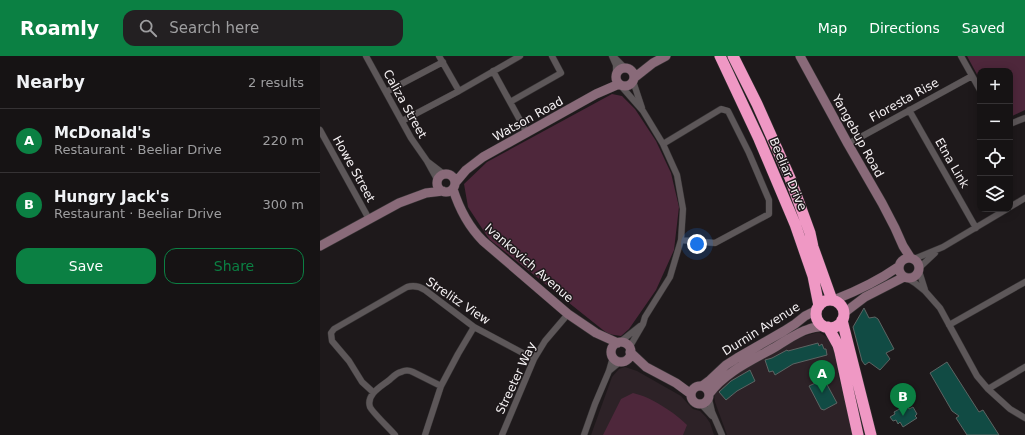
<!DOCTYPE html>
<meta charset="utf-8">
<style>
:root{--surface:#161314;--page:#232022;--text:#f1f3f6;--muted:#9e9ea0;--line:#353234;--accent:#0b8043}
body{margin:0;font-family:"DejaVu Sans",sans-serif;background:var(--page);color:var(--text)}
.controls{position:absolute;right:12px;top:12px;display:grid;overflow:hidden;border-radius:8px;box-shadow:0 2px 10px #0003}
.controls button{width:36px;height:36px;display:grid;place-items:center;padding:0;border:0;border-bottom:1px solid var(--line);background:var(--surface);color:var(--text);font:20px sans-serif}
.you{position:absolute;left:377px;top:188px;width:14px;height:14px;margin:-10px;border:3px solid #fff;border-radius:50%;background:#1a73e8;box-shadow:0 0 0 6px #1a73e833}
.badge{display:grid;place-items:center;width:26px;height:26px;border-radius:50%;background:var(--accent);color:#fff;font-size:13px;font-weight:700}
.pin{position:absolute;translate:-50% -33px;filter:drop-shadow(0 1px 2px #0008)}
.pin::after{content:'';position:absolute;top:21px;width:14px;height:12px;background:inherit;clip-path:polygon(0 0,100% 0,50% 100%)}
.list{margin:0;padding:0;list-style:none}
h2{display:flex;justify-content:space-between;align-items:center;height:52px;margin:0;padding:0 16px;font-size:17px}
h2 small{font-size:13px;font-weight:400;color:var(--muted)}
.list li{display:grid;grid-template-columns:26px 1fr auto;gap:12px;align-items:center;box-sizing:border-box;height:64px;padding:0 16px;border-top:1px solid var(--line)}
.list b{display:block;font-size:15px;white-space:nowrap}
.list p{margin:0;font-size:13px;white-space:nowrap;color:var(--muted)}
.list em{font-size:13px;font-style:normal;color:var(--muted)}
.actions{display:flex;gap:8px;padding:12px 16px}
.actions a{flex:1;padding:9px 0;border:1px solid var(--accent);border-radius:12px;text-align:center;font-size:14px;color:var(--accent)}
.actions .main{background:var(--accent);color:#fff}
.icon{flex:none;width:22px;height:22px;fill:none;stroke:currentColor;stroke-width:2;stroke-linecap:round;stroke-linejoin:round}
.map{position:relative;flex:none;width:705px;height:379px;overflow:hidden}
header{display:flex;align-items:center;gap:24px;box-sizing:border-box;height:56px;padding:0 20px;background:var(--accent);color:#fff}
header strong{font-size:19px}
nav{display:flex;gap:22px;margin-inline-start:auto;font-size:14px}
.search{width:280px;height:36px;background:var(--page);display:flex;align-items:center;gap:10px;box-sizing:border-box;padding:0 14px;border-radius:12px;color:var(--muted);font-size:15px}
main{display:flex}
aside{flex:1;background:var(--surface)}
.map>svg:first-child{display:block}
</style>
<header>
<strong>Roamly</strong>
<div class="search"><svg class="icon" aria-label="search" viewBox="0 0 24 24"><circle cx="10" cy="10" r="6"/><path d="M15 15l6 6"/></svg>Search here</div>
<nav><a>Map</a><a>Directions</a><a>Saved</a></nav>
</header>
<main>
<aside>
<h2>Nearby<small>2 results</small></h2>
<ul class="list">
<li><span class="badge">A</span><div><b>McDonald's</b><p>Restaurant · Beeliar Drive</p></div><em>220 m</em></li>
<li><span class="badge">B</span><div><b>Hungry Jack's</b><p>Restaurant · Beeliar Drive</p></div><em>300 m</em></li>
</ul>
<div class="actions"><a class="main">Save</a><a>Share</a></div>
</aside>
<div class="map">
<svg width="705" height="379" viewBox="0 0 705 379">
<rect width="100%" height="100%" fill="#1e191b"/>
<path fill="#2d2227" d="M499 276 511 284 514 291 518 318 525 345 528 349 534 379H407L395 346 394 337 403 327 425 311 481 281Z
M305 311 317 315 361 340 369 349 373 353 380 355 386 361 390 367 394 379H271L292 321 299 313Z"/>
<path fill="#4e273b" d="M647 0H705V54L690 61V15H660V24Z
M292 38 302 40 315 53 336 85 351 117 359 151 354 194 336 234 309 273 301 280 288 278 169 183 148 151 144 128 167 106Z
M313 337C331 341 354 356 367 369L363 379H283L301 343Z"/>
<path fill="#114b44" stroke="#5d6463" d="M544 252 549 262 555 261 558 263 574 293 566 297 570 303 560 314 549 306 545 309 542 305 533 271Z
M498 287 499 290 502 288 504 293H506L507 299 473 308 455 319 453 315 449 316 445 304 452 302 467 294 468 295Z
M627 306 659 356 663 354 679 379H647L636 362 639 360 632 355 610 317Z
M430 314 435 325 417 335 406 344 399 336 411 325Z
M504 323 517 347 504 354 501 353 489 330Z
M587 349 589 353 593 351 597 358 595 360 597 362 583 371 580 366 578 368 576 364 573 365 570 361 575 358 574 356Z"/>
<g fill="none" stroke-linecap="round" stroke-linejoin="round">
<g stroke="#373435" stroke-width="7">
<path id="street" d="M46 0 91 82 107 105 118 125
M119 0 139 35
M292 0 296 9V18
M293 0 305 12
M641 0 660 34
M173 15 207 77
M313 25 322 52
M301 30 323 55 343 88 357 119 363 153 361 184 350 221 325 261 323 268 309 292
M66 36 123 6
M190 46 241 17 232 0
M589 54 656 172
M82 65 139 35 200 0
M690 68 705 62
M0 74 49 163
M343 88 401 53 408 55 429 97 449 144V158L395 187 361 184
M528 88 652 20
M108 106 125 119
M690 151 705 142
M594 203 623 191 687 153
M599 212 615 197
M599 215 605 234
M587 222 595 227 605 235 620 252 657 320 668 333 690 353 705 362
M629 269 705 226
M300 286 320 270
M289 315 301 305
M668 333 705 311
M53 336 42 326 29 305 12 285 11 277 14 273 87 231C94 229 99 230 105 234L154 271 214 303
M389 343 392 356 402 379
M381 348 392 360
M75 379C70 373 53 357 50 351 46 339 60 331 68 325 72 322 76 317 81 316 85 314 89 314 93 316L121 330
M105 379 121 330 138 298 154 271
M182 379 214 303 225 285 248 258
M264 379 275 348 289 315 293 301"/>
</g>
<g stroke="#373435" stroke-width="10">
<path id="secondary" d="M480 0 528 88 562 147 575 172 583 190 590 201
M296 21a9 9 0 1 1 18 0a9 9 0 1 1-18 0Z
M314 22 333 7 346 0
M117 127a9 9 0 1 1 18 0a9 9 0 1 1-18 0Z
M135 127 146 114 163 101 276 38 299 28
M133 133C139 152 149 171 163 185L248 258 276 277 298 287
M0 190 79 147 106 137 123 135
M579 212a10 10 0 1 1 20 0a10 10 0 1 1-20 0Z
M514 244C537 235 558 225 578 211
M524 257 545 241 584 221
M291 296a10 10 0 1 1 20 0a10 10 0 1 1-20 0Z
M310 296 326 311 356 327 371 338
M371 339a9 9 0 1 1 18 0a9 9 0 1 1-18 0Z
M382 330 390 324 406 309 417 302 464 275 475 268 485 260 497 254
M389 338C406 315 433 304 457 290 467 284 478 276 489 273 494 271 500 271 505 270"/>
</g>
<g stroke="#373435" stroke-width="12">
<path id="highway" d="M400 0 439 83 475 168 493 220 499 250
M413 0 437 48 470 122 490 177 493 191 512 244
M496 258a14 14 0 1 1 28 0a14 14 0 1 1-28 0Z
M522 264 551 379
M508 271 518 289 520 296 529 338 538 379"/>
</g>
<use href="#street" stroke="#5d5759" stroke-width="6"/>
<use href="#secondary" stroke="#896a79" stroke-width="9"/>
<use href="#highway" stroke="#ef98c4" stroke-width="11"/>
</g>
<g text-anchor="middle" dominant-baseline="central" stroke-width="3" stroke-linejoin="round" paint-order="stroke">
<g font-size="12" fill="#f5f1f3" stroke="#1e191b">
<text transform="translate(584 44) rotate(-29)">Floresta Rise</text>
<text transform="translate(85 48) rotate(61)">Caliza Street</text>
<text transform="translate(208 63) rotate(-29)">Watson Road</text>
<text transform="translate(538 80) rotate(61)">Yangebup Road</text>
<text transform="translate(632 107) rotate(60)">Etna Link</text>
<text transform="translate(34 113) rotate(61)">Howe Street</text>
<text transform="translate(468 118) rotate(67)">Beeliar Drive</text>
<text transform="translate(209 207) rotate(41)">Ivankovich Avenue</text>
<text transform="translate(138 245) rotate(34)">Strelitz View</text>
<text transform="translate(441 273) rotate(-32)">Durnin Avenue</text>
<text transform="translate(196 322) rotate(-65)">Streeter Way</text>
</g>
</g>
</svg>
<div class="controls">
<button>+</button>
<button>−</button>
<button><svg class="icon" aria-label="locate" viewBox="0 0 24 24"><circle cx="12" cy="12" r="6"/><path d="M12 2v4M12 18v4M2 12h4M18 12h4"/></svg></button>
<button><svg class="icon" aria-label="layers" viewBox="0 0 24 24"><path d="M12 4l9 5-9 5-9-5zM3 14l9 5 9-5"/></svg></button>
</div>
<div class="you"></div>
<div class="pin badge" style="left:502px;top:337px">A</div>
<div class="pin badge" style="left:583px;top:360px">B</div>
</div>
</main>
